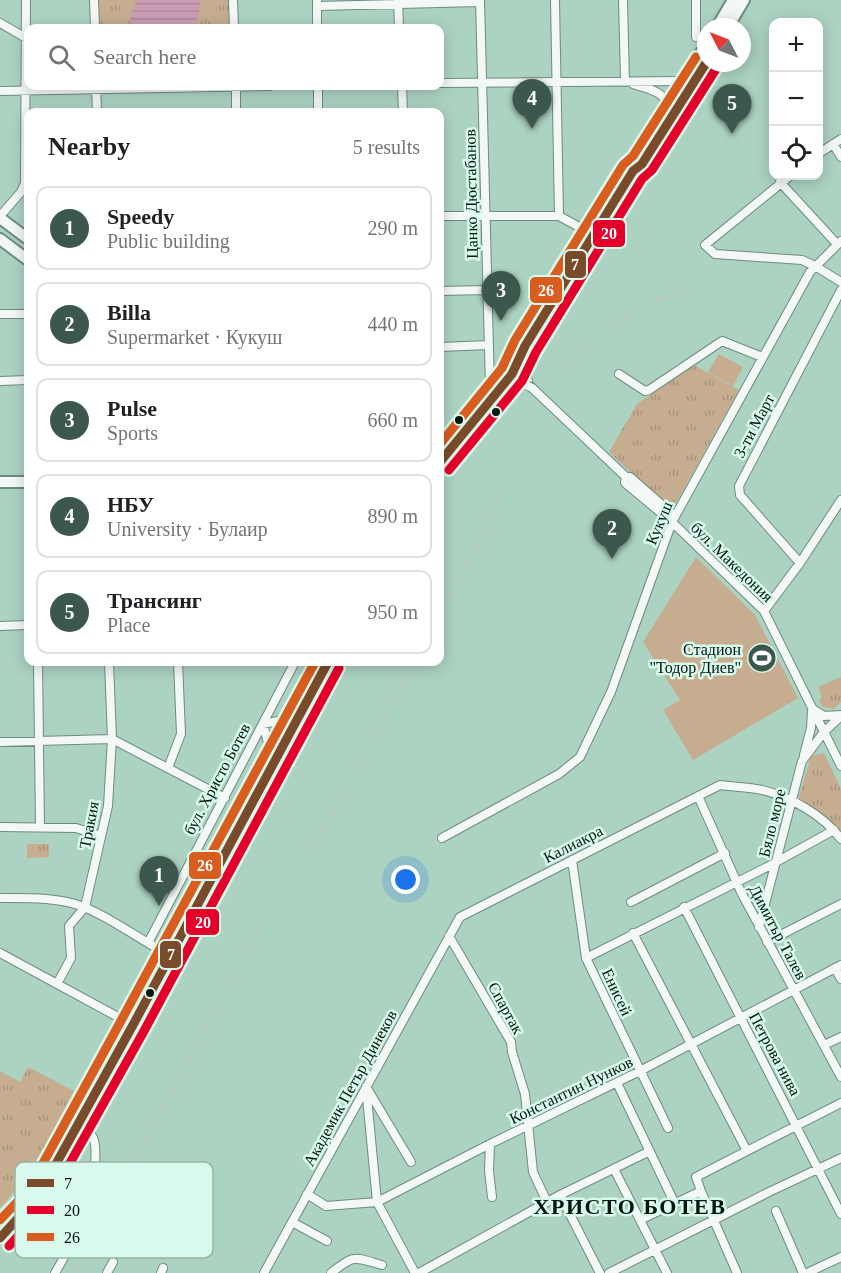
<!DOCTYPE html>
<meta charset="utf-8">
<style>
:root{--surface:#fff;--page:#f2f2f2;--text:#202124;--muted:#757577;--line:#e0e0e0;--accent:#3c584d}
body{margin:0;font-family:"Times New Roman",serif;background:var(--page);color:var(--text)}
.controls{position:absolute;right:18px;top:18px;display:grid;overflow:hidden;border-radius:12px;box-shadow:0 3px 15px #0003}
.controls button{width:54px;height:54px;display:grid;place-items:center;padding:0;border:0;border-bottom:2px solid var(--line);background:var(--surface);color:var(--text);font:30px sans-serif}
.compass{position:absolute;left:697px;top:18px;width:54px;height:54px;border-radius:50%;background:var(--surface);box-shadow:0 3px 15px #0003;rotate:312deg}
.you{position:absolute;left:406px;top:880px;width:21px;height:21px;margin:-15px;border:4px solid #fff;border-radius:50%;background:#1a73e8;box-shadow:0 0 0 9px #1a73e833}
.badge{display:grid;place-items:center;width:39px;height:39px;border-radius:50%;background:var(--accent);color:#fff;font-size:20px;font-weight:700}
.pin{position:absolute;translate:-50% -50px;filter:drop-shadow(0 2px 3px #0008)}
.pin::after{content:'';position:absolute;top:32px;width:21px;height:18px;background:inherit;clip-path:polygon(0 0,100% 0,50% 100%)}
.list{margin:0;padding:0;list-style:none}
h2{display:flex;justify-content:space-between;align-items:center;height:78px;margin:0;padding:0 24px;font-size:26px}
h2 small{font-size:20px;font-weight:400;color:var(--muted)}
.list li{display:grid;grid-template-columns:39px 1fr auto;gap:18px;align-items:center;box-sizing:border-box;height:84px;margin:0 12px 12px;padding:0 12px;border:2px solid var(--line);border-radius:12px}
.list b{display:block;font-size:22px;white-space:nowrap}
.list p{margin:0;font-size:20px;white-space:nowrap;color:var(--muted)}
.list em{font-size:20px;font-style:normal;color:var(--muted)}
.icon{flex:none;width:33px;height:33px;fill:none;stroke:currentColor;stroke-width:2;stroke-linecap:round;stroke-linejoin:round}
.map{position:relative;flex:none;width:841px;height:1273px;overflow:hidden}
.search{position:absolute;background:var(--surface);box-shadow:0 3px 15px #0003;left:24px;top:24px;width:420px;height:66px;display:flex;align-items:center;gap:15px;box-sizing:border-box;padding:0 21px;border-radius:12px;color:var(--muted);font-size:22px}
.panel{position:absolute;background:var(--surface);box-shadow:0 3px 15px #0003;left:24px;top:108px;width:420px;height:558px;border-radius:12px}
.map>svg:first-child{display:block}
</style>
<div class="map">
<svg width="841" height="1273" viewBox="0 0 841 1273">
<defs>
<pattern id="grass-tufts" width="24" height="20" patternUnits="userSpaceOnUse" patternTransform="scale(1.5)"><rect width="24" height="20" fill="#c6ad90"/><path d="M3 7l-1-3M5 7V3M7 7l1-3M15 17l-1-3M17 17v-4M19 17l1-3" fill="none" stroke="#a8947b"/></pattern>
<pattern id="water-rules" width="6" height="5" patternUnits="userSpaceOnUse" patternTransform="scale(1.5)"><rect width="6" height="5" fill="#c99eb5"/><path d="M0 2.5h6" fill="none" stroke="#ab879a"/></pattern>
</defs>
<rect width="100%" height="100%" fill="#acd2c2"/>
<path fill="url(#grass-tufts)" d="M98 0H231V28H98Z
M694 365 739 390 676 503 666 506 609 452 637 404Z
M841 677V702L834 709 823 707 819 701 822 697 818 687Z
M824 753 841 789V837L798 800 811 756Z
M27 844H49V857L27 858Z
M28 1067 74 1091C53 1133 32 1173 0 1208V1071L20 1082Z"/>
<path fill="#c6ad90" d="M719 354 743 367 733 386 708 372Z
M696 557 755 615 798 698 693 760 663 710 680 700 643 642Z"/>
<path fill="url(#water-rules)" d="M137 0H201L197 22 192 23V28H132L130 17Z"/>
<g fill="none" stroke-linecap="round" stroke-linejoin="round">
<g stroke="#6d8c80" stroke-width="10">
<path id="minor" d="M94 0 95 28
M233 0 234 28
M317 0V28
M398 0 399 28
M480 0 490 387
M555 0 559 216
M623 0 625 82
M317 6 480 2
M0 23 26 38
M696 37V0
M440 83 684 81
M633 84C647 89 665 90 668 108
M236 86V112
M318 86V112
M402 86 403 112
M96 87 97 112
M0 91 270 86
M833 144 841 157
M818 154 841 139
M790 176 705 245 715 254 802 260 815 266 841 282
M780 182 837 244
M0 216 21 192 25 183 26 0
M440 216H559L581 228
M579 265 570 291 529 363 527 374 528 384 626 477H630L670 512 672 522
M440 291 487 290
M0 314H28
M528 322 555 278 574 260
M440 347 489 345
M619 374 645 391 649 390 722 341 762 357
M0 381 28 380
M626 477 625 483 672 522 764 611 841 766
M800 563 740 495 739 486 841 290
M764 611 800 563 841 500
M0 626 28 625
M38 662 40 827
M814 710 824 716 841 715
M0 742 112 739 225 798
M269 747 263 724 283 720
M804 755 811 728 812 711
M168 768 181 734 178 662
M698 796 742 894 841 1077
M0 827 76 828 101 836
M442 838 559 774 580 757 611 692 672 522 810 272 841 241
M572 860 586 958 668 1128
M0 898C27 898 58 897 84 907 111 918 136 937 162 951
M631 902 725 853
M684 907 841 1214
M759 927 802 761 824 732 841 716
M633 933 747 1151
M449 936 511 1042 512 1052 525 1094 533 1172 547 1202
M767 942 841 904
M148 943 295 662
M0 953 129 1023
M586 958 769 866 834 830
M835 968 841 979
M57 984 71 958 69 926 85 907 108 806 112 739 109 662
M824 1045 841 1037
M617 1083 675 1204
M366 1087 377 1202 415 1273
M368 1090 411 1162
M490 1144 489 1171 492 1197
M614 1169 667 1273
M701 1191 737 1273
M307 1194 326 1206 377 1202 490 1144 640 1071 841 965
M560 1195 600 1273
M776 1211 803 1273
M640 1220 701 1191 696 1177 841 1103
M292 1222 327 1241
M55 1273C65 1256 76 1237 84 1219 90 1205 101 1148 92 1136 87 1130 81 1130 75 1128
M107 1273 113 1262
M161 1273 163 1268
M264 1273 460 917 720 785C734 787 748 787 762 790 791 797 823 815 841 839
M331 1273C355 1254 354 1257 382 1265
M419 1273 560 1195 650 1151
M609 1273 769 1192 841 1158
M807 1273 841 1257"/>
</g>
<g stroke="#6d8c80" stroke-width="14">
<path id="major" d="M717 27 733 0
M728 27 744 0
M633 171 634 160 706 45
M0 218 28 239
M0 239 28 260
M440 446 517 355
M440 462 512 374 525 346 633 171 642 164 706 63
M0 482H28
M0 1221 31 1187 74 1113 125 1021 315 662
M0 1238 30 1205 46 1182 133 1025 328 662"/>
</g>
<use href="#minor" stroke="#f3f8f6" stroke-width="8"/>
<use href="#major" stroke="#f3f8f6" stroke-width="10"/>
<path stroke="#bdc9c4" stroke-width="1.5" stroke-dasharray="12 6" stroke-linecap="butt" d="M557 381C589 339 632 304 684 289
M440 615 484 534 510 473 539 414
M97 1212 117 1175
M75 1273 249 948 345 792 415 662"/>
<g stroke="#6d8c80" stroke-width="10" stroke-linecap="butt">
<path id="minor-bridge" d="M528 322C514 347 496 371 532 388"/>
</g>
<use href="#minor-bridge" stroke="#f3f8f6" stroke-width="8"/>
<g stroke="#d8f9eb" stroke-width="14">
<path id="bus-1" d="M440 462 512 374 525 346 633 171 642 164 706 63
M0 1238 30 1205 46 1182 133 1025 328 662"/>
</g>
<g stroke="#d8f9eb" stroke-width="14">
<path id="bus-2" d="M449 470 522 381 536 352 642 179 652 170 716 69
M9 1246 39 1213 56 1188 144 1031 339 668"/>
</g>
<g stroke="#d8f9eb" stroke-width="14">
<path id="bus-3" d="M440 444 502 368 515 340 623 165 633 156 696 57
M0 1220 21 1198 36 1176 122 1019 315 662"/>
</g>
<use href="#bus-1" stroke="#7a4b2a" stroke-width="9"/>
<use href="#bus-2" stroke="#e4002b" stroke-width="9"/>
<use href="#bus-3" stroke="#da5d20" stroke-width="9"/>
</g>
<defs>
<g id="stadium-disc" transform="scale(1.5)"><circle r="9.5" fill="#3c584d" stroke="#d8f9eb"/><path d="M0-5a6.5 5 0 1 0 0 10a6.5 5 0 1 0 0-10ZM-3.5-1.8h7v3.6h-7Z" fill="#fff"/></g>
</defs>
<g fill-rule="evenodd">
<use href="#stadium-disc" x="762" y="658"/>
</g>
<g fill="#00170e" stroke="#d8f9eb" stroke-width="2">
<circle cx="496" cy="412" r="5"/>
<circle cx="459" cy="420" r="5"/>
<circle cx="150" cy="993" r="5"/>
</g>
<g text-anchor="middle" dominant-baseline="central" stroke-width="5" stroke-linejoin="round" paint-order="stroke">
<g font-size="16" fill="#00170e" stroke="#d8f9eb">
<text transform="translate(471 194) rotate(-91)">Цанко Дюстабанов</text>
<text transform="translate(754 426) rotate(-62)">3-ти Март</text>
<text transform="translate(659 523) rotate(-67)">Кукуш</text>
<text transform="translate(732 562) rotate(44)">бул. Македония</text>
<text transform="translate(217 779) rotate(-62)">бул. Христо Ботев</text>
<text transform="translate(772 823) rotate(-76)">Бяло море</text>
<text transform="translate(89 825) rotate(-79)">Тракия</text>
<text transform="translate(573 844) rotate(-27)">Калиакра</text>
<text transform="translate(778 932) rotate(62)">Димитър Талев</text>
<text transform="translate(617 992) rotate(65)">Енисей</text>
<text transform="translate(506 1008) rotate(61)">Спартак</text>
<text transform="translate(775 1054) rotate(62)">Петрова нива</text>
<text transform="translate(350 1088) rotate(-61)">Академик Петър Динеков</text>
<text transform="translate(571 1090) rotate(-26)">Константин Нунков</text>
</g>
<g font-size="16" fill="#00170e" stroke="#d8f9eb" text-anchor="end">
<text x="741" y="649">Стадион<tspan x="741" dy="18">"Тодор Диев"</tspan></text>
</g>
<g font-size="22" font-weight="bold" letter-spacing="1.5" fill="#00170e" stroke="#d8f9eb">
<text x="630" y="1206">ХРИСТО БОТЕВ</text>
</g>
</g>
<rect x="15" y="1162" width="198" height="96" rx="9" fill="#d8f9eb" stroke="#97b5a9" stroke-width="1.5"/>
<rect x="27" y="1179" width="27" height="8" fill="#7a4b2a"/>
<rect x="27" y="1206" width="27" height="8" fill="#e4002b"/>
<rect x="27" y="1233" width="27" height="8" fill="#da5d20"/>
<g font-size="16" fill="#00170e">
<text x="64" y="1189">7</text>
<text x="64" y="1216">20</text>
<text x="64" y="1243">26</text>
</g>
<g stroke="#d8f9eb" stroke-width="2">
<rect x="592" y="219" width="34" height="29" rx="6" fill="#e4002b"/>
<rect x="564" y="250" width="23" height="29" rx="6" fill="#7a4b2a"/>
<rect x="529" y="276" width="34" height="28" rx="6" fill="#da5d20"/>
<rect x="188" y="851" width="34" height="29" rx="6" fill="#da5d20"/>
<rect x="185" y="908" width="35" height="28" rx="6" fill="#e4002b"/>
<rect x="159" y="940" width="23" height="29" rx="6" fill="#7a4b2a"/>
</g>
<g font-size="16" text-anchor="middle" font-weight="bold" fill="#fff">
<text x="609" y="239">20</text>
<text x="575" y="270">7</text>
<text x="546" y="296">26</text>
<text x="205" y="871">26</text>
<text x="203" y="928">20</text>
<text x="171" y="960">7</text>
</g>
</svg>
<div class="controls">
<button>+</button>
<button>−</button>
<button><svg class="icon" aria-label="locate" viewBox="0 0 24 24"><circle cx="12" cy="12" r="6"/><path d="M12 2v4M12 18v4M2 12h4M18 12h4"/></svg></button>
</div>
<svg class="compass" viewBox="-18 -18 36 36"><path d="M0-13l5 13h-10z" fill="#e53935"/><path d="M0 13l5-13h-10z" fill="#757577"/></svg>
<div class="you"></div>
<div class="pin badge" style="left:159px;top:906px">1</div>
<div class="pin badge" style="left:612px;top:559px">2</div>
<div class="pin badge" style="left:501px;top:321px">3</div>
<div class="pin badge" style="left:532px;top:129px">4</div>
<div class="pin badge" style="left:732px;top:134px">5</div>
<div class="search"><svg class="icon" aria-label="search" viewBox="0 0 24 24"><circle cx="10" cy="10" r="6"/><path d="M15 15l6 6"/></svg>Search here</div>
<section class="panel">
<h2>Nearby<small>5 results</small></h2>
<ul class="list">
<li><span class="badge">1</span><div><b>Speedy</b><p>Public building</p></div><em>290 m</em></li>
<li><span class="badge">2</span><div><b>Billa</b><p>Supermarket · Кукуш</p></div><em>440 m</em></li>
<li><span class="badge">3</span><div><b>Pulse</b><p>Sports</p></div><em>660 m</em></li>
<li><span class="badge">4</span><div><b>НБУ</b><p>University · Булаир</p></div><em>890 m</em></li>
<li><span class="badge">5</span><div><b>Трансинг</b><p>Place</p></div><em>950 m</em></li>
</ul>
</section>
</div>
